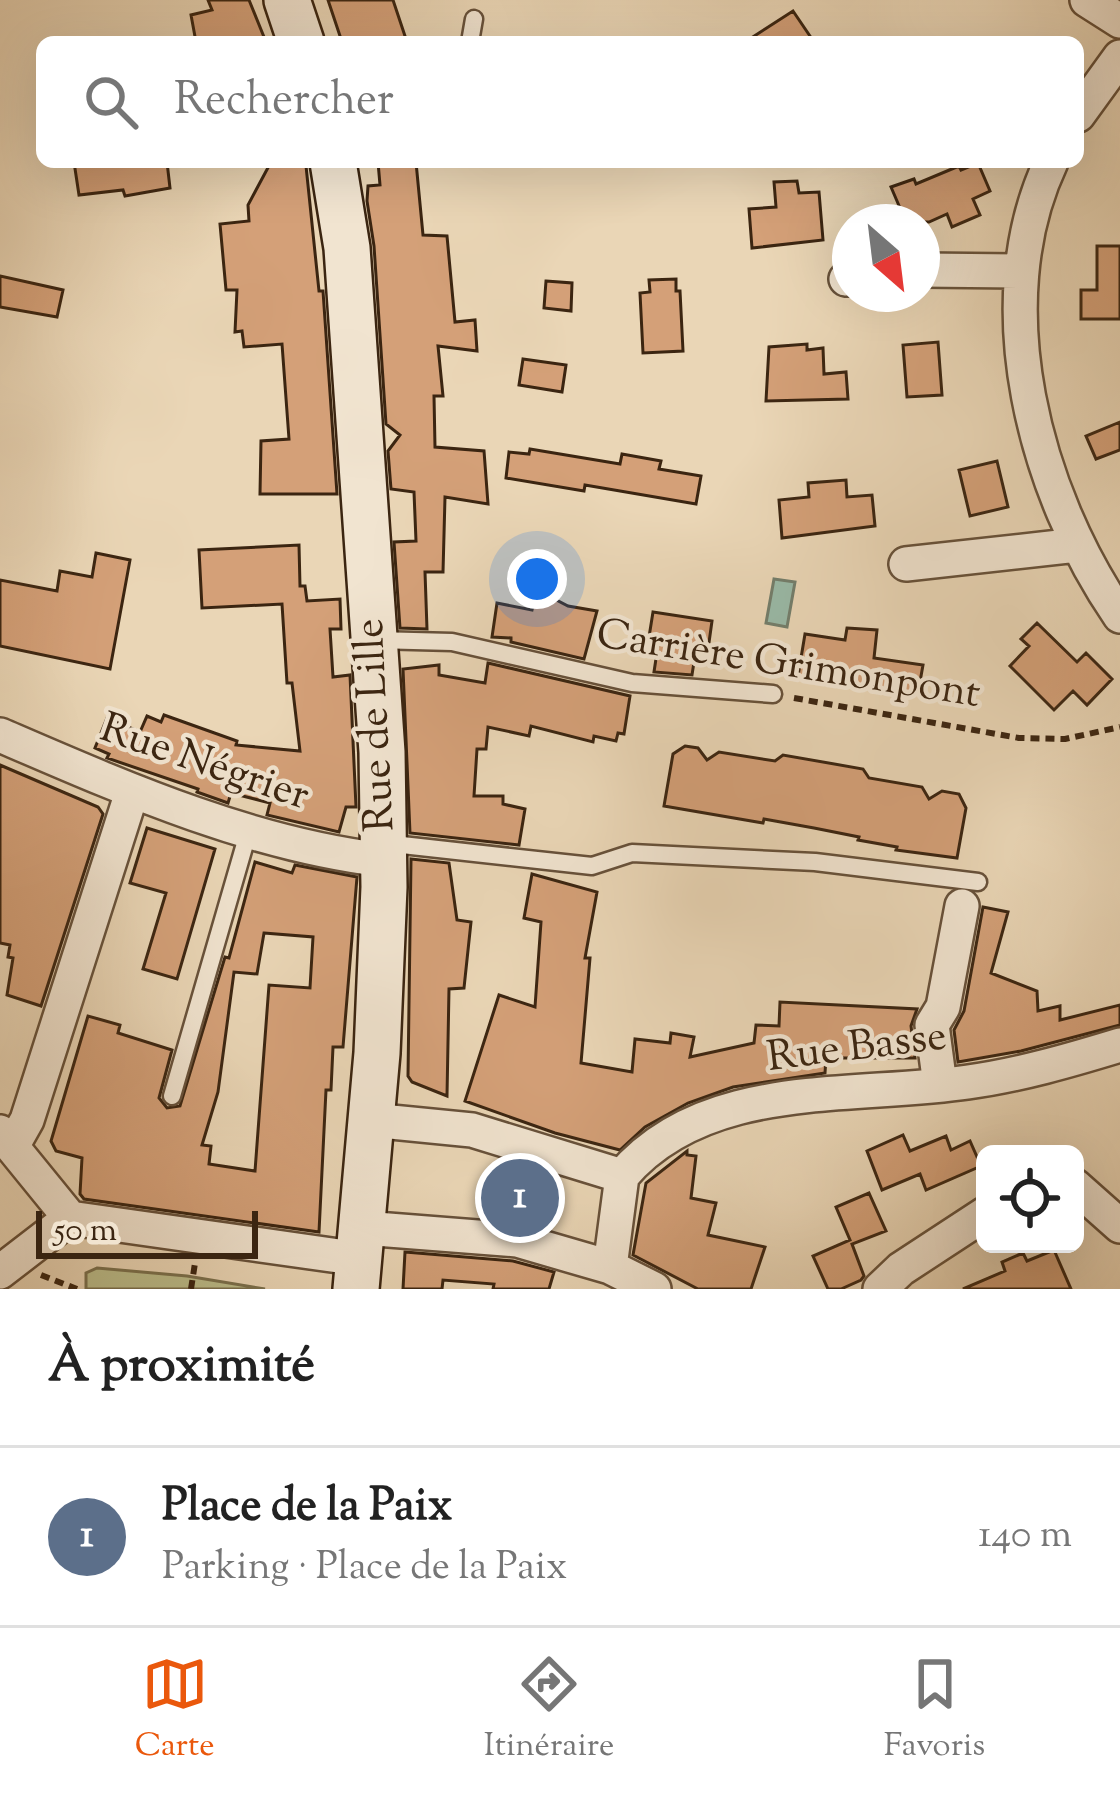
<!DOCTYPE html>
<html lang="fr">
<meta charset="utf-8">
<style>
:root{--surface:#fff;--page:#f6f6f6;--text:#222;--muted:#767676;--line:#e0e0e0;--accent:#ea580c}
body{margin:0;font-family:"Sorts Mill Goudy",serif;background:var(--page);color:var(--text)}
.controls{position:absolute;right:36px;bottom:36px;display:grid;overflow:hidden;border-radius:18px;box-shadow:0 12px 48px #0002}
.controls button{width:108px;height:108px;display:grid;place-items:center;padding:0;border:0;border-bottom:3px solid var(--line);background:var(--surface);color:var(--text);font:60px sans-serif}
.compass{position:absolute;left:832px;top:204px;width:108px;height:108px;border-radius:50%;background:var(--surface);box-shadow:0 12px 48px #0002;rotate:152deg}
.scale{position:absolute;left:36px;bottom:30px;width:222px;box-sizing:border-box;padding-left:12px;border:6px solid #3b2511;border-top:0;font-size:33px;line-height:42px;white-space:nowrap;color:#3b2511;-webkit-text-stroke:9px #f1e4d0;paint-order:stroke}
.you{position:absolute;left:537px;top:579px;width:42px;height:42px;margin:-30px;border:9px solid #fff;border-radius:50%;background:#1a73e8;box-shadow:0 0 0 18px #1a73e833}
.badge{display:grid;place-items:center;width:78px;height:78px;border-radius:50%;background:var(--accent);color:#fff;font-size:39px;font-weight:700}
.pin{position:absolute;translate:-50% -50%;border:6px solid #fff;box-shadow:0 3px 12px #0006}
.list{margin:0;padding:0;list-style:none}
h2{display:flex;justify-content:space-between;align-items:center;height:156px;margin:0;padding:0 48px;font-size:51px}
h2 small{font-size:39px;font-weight:400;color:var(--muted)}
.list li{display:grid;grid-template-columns:78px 1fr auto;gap:36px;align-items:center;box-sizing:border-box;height:180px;padding:0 48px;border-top:3px solid var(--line)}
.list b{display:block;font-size:45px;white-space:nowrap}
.list p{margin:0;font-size:39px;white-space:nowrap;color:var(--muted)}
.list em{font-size:39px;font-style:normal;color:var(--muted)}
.icon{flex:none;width:66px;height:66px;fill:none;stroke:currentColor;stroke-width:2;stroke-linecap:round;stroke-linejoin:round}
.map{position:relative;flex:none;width:1120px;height:1289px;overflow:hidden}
.search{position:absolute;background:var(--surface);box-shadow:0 12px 48px #0002;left:36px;right:36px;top:36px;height:132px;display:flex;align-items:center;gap:30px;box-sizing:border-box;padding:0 42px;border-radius:18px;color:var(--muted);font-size:45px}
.sheet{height:336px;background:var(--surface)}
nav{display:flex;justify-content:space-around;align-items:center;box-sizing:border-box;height:168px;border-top:3px solid var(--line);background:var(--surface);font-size:33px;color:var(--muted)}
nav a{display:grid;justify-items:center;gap:6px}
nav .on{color:var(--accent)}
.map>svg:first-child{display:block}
</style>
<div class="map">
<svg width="1120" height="1289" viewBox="0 0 1120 1289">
<rect width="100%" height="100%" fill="#ead6b6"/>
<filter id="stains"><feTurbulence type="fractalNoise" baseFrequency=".00167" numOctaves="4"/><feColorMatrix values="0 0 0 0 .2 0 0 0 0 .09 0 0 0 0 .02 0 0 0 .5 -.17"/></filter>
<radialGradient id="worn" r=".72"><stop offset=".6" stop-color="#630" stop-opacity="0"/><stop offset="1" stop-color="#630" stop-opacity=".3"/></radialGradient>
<path fill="#bbbd8b" stroke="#7b714e" stroke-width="3" d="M97 1268 187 1276 265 1289H86V1273Z"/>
<path fill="#99baa8" stroke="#737e6c" stroke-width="3" d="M774 579 795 582 787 627 766 623Z"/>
<path fill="#d4a078" stroke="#3b2511" stroke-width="3" fill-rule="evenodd" d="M208 0H249L266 42H196L191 15 212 10Z
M328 0H393L407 42H342Z
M793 11 814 42H745Z
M74 162H167L170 188 125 196 123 190 79 195Z
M271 162H306V166L319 291H323L337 494H260L261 441 289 439 282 344 244 347 242 331 235 332 237 290H226L220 224 249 221 248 205Z
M378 162H416L423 235 447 236 455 322 475 320 477 351 438 346 443 396H434L435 447 484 451 488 504 445 497 443 572H425L427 629 400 628 394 542 416 541 414 492 391 489 388 451 400 435 386 424 374 246 367 201 368 186 380 185Z
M978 163 990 191 973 199 980 215 952 227 947 214 929 222H906L891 187 914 179 916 184 959 166 961 170Z
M797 181 799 193 819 192 823 240 752 248 749 209 776 207 774 182Z
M1097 246H1120V319H1081V290H1097Z
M0 276 63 290 57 317 0 307Z
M676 279V291H680L683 351 643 353 640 293 650 292 649 280Z
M546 281 572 283 571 311 544 308Z
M938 342 942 395 907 397 903 345Z
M807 344V350L823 348 824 374 846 372 848 399 766 401 769 347Z
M523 359 566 365 562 392 519 385Z
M1120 422V450L1096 459 1086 436Z
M530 449 620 464 622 454 661 461 659 469 701 476 696 504 585 485 584 491 506 478 509 452 529 454Z
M997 461 1008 507 970 516 959 470Z
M846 480 847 497 872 495 875 526 782 538 779 500 809 497 808 483Z
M299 545 300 586H305L307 601 340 599 341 629H330L333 677 350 675 356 807H346L339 832 267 815 270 803 231 793 228 803 197 792 198 789 107 758 109 754 95 748 107 718 140 732 147 716 161 722 164 715 237 741 236 745 300 751 292 683H287L282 604 202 608 199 550Z
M96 553 130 560 110 669 0 646V580L57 591 60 571 92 577Z
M545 594 568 606 597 611 584 659 511 642V638L492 637 497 603 532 610 535 597 544 599Z
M653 612 712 621 706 664 694 662 692 675 654 672 659 639 649 637Z
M1037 623 1077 662 1086 653 1112 679 1087 705 1073 691 1054 710 1010 666 1029 646 1021 639Z
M847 628 877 630 874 658 923 665 918 693 798 676 805 634 845 640Z
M488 663 630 696 624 734 618 733 616 741 594 736 593 742 531 726 529 736 488 727 486 749H477L474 796H503V804L525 809 519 845 410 833 403 669 439 665V675L485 683Z
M685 746 698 748 707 760 719 752 775 761 783 755 863 769 869 778 922 787 929 799 942 791 959 794 966 808 957 858 896 850 897 847 858 840 859 837 814 828 764 819 763 823 664 806 673 754Z
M0 765 98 807 103 814 41 1006 7 995 13 958 8 957 10 945 0 943Z
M147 828 215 849 177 979 143 969 166 893 130 883Z
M411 859 449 863 457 920 471 922 464 988 449 989 447 1096 412 1082 408 1076Z
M255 862 292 873 295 865 357 877 343 1047H333L331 1090H326L319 1232 84 1199 80 1194 82 1158 56 1151 51 1141 88 1016 120 1025 118 1033 172 1050 159 1098 167 1108 180 1106 225 957 229 958ZM264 933 313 937 310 988 269 985 255 1171 209 1164 211 1146 202 1145 218 1092 234 972 257 974Z
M532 874 597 892 585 958H590L581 1063 632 1072 635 1039 670 1043 671 1033 694 1037 690 1057 754 1043 756 1025 779 1026 780 1002 917 1009 911 1026 915 1058H826L825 1073 733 1087 688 1103 645 1127 620 1150 555 1133 465 1101 499 995 535 1007 541 922 524 918Z
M983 907 1008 912 991 973 1037 991 1038 1011 1060 1006V1020L1120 1005V1025L1021 1051 958 1062 954 1030 964 1011Z
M903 1135 910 1151 946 1136 951 1150 970 1141 981 1166 926 1190 920 1174 882 1190 867 1151Z
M687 1151V1155L696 1156 691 1198 716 1203 708 1235 765 1247 751 1289H698L633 1255 646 1183Z
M869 1193 886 1231 852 1244 864 1276 861 1280 841 1289H828L813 1256 850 1240 836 1207Z
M1054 1250 1071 1289H963L1005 1271 1002 1262 1023 1253 1027 1261Z
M405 1252 513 1261 554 1272 549 1289H493L494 1284 443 1280 442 1289H403Z"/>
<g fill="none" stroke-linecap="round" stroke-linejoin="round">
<g stroke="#67513a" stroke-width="21">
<path id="lane" d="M470 42 474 19
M375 640 452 642 632 683 773 694
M384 843 592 866 632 853 815 862 978 882
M172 1096 249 830"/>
</g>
<g stroke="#67513a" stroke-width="38">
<path id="street" d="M1087 0 1120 21
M1078 115 1120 57
M1051 162C984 304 1035 493 1120 616
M922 270 1022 271
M846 279 850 278
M906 564 1077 545
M0 735C123 788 249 844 383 860
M940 1085 932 1025 943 1007 962 906
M371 1120 472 1130 622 1176 610 1267
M0 1132 70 1218 360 1259
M13 1145 27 1120 132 792
M622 1176C705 1078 853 1099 968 1082 1019 1075 1071 1060 1120 1045
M1075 1186 1120 1226
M363 1228 517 1240 610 1267 654 1289
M0 1272 70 1218
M880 1289 901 1269 985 1214"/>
</g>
<g stroke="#3b2511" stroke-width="50">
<path id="secondary" d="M287 0 301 42
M333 162 347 248 382 752 384 887 377 1053 356 1289"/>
</g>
<path stroke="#3b2511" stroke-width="6" stroke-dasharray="9 6" stroke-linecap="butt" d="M794 698 1019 738 1065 739 1120 727
M41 1275 77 1289
M191 1289 195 1263"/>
<use href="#lane" stroke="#f1e4d0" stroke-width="16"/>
<use href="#street" stroke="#f1e4d0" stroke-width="33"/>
<use href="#secondary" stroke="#f1e4d0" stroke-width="45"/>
</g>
<g text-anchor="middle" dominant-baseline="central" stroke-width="9" stroke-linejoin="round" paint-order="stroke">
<g font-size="42" fill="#3b2511" stroke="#f1e4d0">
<text transform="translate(788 666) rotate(9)">Carrière Grimonpont</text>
<text transform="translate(377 725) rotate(-93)">Rue de Lille</text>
<text transform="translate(204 764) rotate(19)">Rue Négrier</text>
<text transform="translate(857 1049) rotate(-7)">Rue Basse</text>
</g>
</g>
<rect width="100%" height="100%" filter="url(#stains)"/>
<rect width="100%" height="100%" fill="url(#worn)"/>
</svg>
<div class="controls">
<button><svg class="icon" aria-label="locate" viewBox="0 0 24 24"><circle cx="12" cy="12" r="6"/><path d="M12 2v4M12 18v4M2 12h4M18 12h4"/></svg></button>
</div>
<svg class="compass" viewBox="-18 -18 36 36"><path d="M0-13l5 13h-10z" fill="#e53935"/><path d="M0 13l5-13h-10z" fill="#767676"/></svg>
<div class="scale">50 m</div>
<div class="you"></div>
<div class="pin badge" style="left:520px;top:1198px;background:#5c6f8a">1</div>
<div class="search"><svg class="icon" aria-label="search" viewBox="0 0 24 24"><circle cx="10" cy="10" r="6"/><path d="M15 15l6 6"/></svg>Rechercher</div>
</div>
<section class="sheet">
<h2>À proximité<small></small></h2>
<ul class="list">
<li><span class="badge" style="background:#5c6f8a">1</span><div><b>Place de la Paix</b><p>Parking · Place de la Paix</p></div><em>140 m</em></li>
</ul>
</section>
<nav>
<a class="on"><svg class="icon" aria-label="map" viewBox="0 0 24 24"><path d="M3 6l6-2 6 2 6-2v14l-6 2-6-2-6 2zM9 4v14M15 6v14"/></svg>Carte</a>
<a><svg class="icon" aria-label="directions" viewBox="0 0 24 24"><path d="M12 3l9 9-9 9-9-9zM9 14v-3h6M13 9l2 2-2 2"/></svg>Itinéraire</a>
<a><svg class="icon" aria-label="saved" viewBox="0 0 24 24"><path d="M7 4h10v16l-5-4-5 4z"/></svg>Favoris</a>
</nav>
